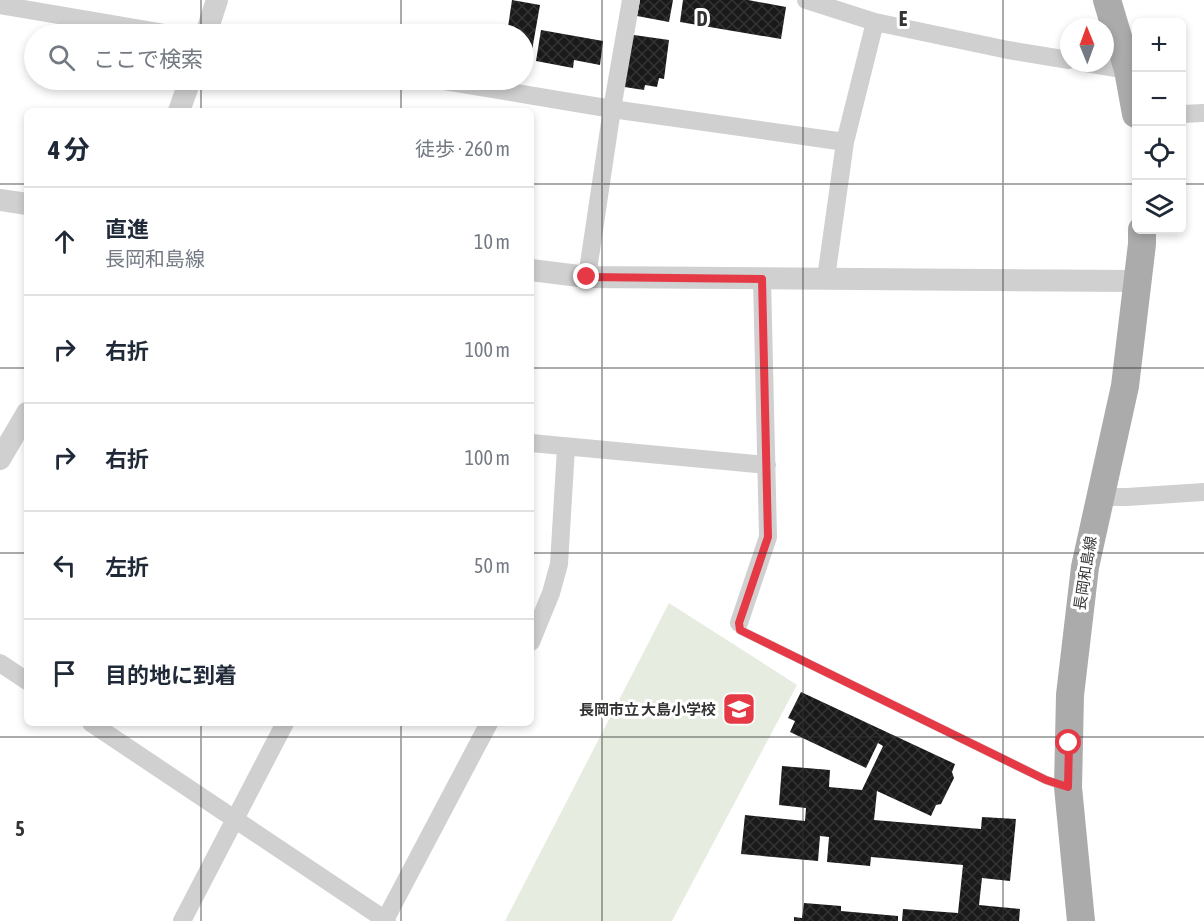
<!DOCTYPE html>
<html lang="ja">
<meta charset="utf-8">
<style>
:root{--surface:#fff;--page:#f2f2f3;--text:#1f2937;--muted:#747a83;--line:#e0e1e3}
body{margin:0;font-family:"Asap Condensed","Noto Sans JP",sans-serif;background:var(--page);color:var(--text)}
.controls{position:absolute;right:18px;top:18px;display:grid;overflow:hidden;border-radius:9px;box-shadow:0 3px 9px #0003}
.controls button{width:54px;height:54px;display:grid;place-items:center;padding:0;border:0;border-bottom:2px solid var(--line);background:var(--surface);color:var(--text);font:30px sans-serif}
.compass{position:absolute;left:1060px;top:18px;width:54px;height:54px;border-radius:50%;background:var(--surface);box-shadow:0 3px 9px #0003;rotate:359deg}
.stop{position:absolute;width:18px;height:18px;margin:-14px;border:4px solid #e63946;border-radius:50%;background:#fff}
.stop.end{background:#e63946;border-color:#fff;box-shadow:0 2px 6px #0008}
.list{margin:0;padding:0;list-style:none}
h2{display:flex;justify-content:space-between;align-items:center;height:78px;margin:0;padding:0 24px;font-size:26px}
h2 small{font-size:20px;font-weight:400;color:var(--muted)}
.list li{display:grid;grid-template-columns:39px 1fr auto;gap:18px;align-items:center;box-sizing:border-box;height:108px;padding:0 24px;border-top:2px solid var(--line)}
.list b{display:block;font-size:22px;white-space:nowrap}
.list p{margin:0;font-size:20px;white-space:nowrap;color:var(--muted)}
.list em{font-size:20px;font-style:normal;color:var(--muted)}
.icon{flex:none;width:33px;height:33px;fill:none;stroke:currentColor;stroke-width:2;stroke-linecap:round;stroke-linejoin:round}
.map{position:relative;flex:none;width:1204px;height:921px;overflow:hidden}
.search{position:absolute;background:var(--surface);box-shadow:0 3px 9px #0003;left:24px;top:24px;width:510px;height:66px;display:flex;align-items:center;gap:15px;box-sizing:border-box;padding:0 21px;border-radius:33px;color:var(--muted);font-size:22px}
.panel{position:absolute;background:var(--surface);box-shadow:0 3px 9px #0003;left:24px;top:108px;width:510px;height:618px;border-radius:9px}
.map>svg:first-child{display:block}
</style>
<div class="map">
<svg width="1204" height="921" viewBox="0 0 1204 921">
<defs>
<pattern id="building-cross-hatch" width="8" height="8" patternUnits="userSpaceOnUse" patternTransform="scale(1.5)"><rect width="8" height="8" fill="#1a1a1a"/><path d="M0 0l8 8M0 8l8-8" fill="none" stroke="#333"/></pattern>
</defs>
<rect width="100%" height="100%" fill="#fff"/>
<path fill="#e6ecdf" d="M669 603 797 685 672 921H505Z"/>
<path fill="url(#building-cross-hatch)" d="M512 0 540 5 531 56 524 54V34H507Z
M640 0H673L669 22 637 16Z
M683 0H748L786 7 781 39 680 22Z
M541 30 603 41 600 65 574 60 573 68 536 61Z
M627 34 669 40 664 79 659 78 657 87 645 85 644 90 618 86Z
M801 692 955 764 952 772 954 778 941 804 936 805 931 816 877 791 874 820 981 829 982 817 1016 819 1010 881 982 878 979 905 1020 909 1019 921H902L903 909 958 913 963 865 871 857 870 866 827 862 829 837 820 836 818 861 741 854 745 815 805 821 806 808 779 805 782 766 830 770 829 787 862 790 883 746 878 743 866 768 790 732 795 721 788 718Z
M804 903 841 906V911L898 916V921H794V917L802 918Z"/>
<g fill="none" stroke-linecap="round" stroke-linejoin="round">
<path stroke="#d0d0d0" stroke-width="9" d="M739 623 740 630 1046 780 1063 786"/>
<path stroke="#d0d0d0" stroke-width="18" d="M806 0 875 22 1008 50 1069 60
M0 5 171 34
M1086 63 1128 70
M438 80 612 109 845 142
M1182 114 1204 113
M587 277 612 109 631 0
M826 278 845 142 875 22
M531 443 767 465
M1099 497H1127L1204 492
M739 623 768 537 762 279
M531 642 551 593 559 564 566 448
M0 663 27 681
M91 723 387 921
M385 920 489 723
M182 921 285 723"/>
<path stroke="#d0d0d0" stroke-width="22" d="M206 34 217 0
M179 111 190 80
M0 200 27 204
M531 270 587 277 1136 281
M0 459 27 413"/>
<path stroke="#ababab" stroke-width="28" d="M1107 0 1128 70 1136 114
M1081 921 1068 787 1070 695 1085 567 1125 386 1142 244V230"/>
</g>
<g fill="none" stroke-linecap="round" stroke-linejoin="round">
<path stroke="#e63946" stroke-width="8" d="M587 277 762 279 768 537 739 623 740 630 1046 780 1068 787 1069 743"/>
</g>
<path fill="none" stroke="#333" stroke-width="1.5" stroke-opacity="0.55" d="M201 0V34M401 0V34M602 0V921M803 0V921M1003 0V921M201 80V111M401 80V111M0 184H27M531 184H1136M1182 184H1204M0 368H27M531 368H1204M0 553H27M531 553H1204M201 723V921M401 723V921M0 737H1204"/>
<defs>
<g id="school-square" transform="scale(1.725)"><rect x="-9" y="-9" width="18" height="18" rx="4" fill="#e63946" stroke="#fff"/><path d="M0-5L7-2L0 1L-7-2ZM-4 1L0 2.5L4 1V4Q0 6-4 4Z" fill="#fff"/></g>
</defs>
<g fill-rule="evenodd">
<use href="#school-square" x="739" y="709"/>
</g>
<g text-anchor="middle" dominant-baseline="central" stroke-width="6" stroke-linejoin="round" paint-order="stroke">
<g font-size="15" fill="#333" stroke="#fff">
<text transform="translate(1085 573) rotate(-81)">長岡和島線</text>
</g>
<g font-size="15" font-weight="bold" fill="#333" stroke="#fff" text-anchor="end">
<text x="716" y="709">長岡市立 大島小学校</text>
</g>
</g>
<g font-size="20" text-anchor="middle" font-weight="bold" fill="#333" stroke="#fff" stroke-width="6" stroke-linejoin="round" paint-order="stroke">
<text x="702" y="26">D</text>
<text x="903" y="26">E</text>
<text x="20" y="836">5</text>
</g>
</svg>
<div class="controls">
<button>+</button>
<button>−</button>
<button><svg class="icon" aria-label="locate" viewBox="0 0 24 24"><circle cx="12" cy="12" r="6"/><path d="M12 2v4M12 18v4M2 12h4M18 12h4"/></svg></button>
<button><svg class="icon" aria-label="layers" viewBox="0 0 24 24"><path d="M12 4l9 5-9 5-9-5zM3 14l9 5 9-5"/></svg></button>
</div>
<svg class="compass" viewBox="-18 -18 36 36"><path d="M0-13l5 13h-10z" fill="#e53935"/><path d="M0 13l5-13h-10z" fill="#747a83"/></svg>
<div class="stop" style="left:1069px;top:743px"></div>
<div class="stop end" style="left:587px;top:277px"></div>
<div class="search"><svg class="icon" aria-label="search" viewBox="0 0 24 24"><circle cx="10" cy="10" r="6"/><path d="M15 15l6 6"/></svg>ここで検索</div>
<section class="panel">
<h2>4 分<small>徒歩 · 260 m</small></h2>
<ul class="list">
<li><svg class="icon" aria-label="ahead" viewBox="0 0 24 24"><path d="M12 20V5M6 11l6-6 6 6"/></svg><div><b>直進</b><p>長岡和島線</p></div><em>10 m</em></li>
<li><svg class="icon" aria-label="right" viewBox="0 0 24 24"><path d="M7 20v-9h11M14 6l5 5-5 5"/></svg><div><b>右折</b></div><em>100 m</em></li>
<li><svg class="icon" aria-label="right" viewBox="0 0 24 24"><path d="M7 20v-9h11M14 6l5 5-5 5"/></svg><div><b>右折</b></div><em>100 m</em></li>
<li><svg class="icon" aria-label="left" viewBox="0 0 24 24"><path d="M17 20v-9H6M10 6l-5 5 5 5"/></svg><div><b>左折</b></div><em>50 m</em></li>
<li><svg class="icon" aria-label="arrive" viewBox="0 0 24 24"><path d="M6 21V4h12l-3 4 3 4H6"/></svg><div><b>目的地に到着</b></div></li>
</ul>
</section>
</div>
